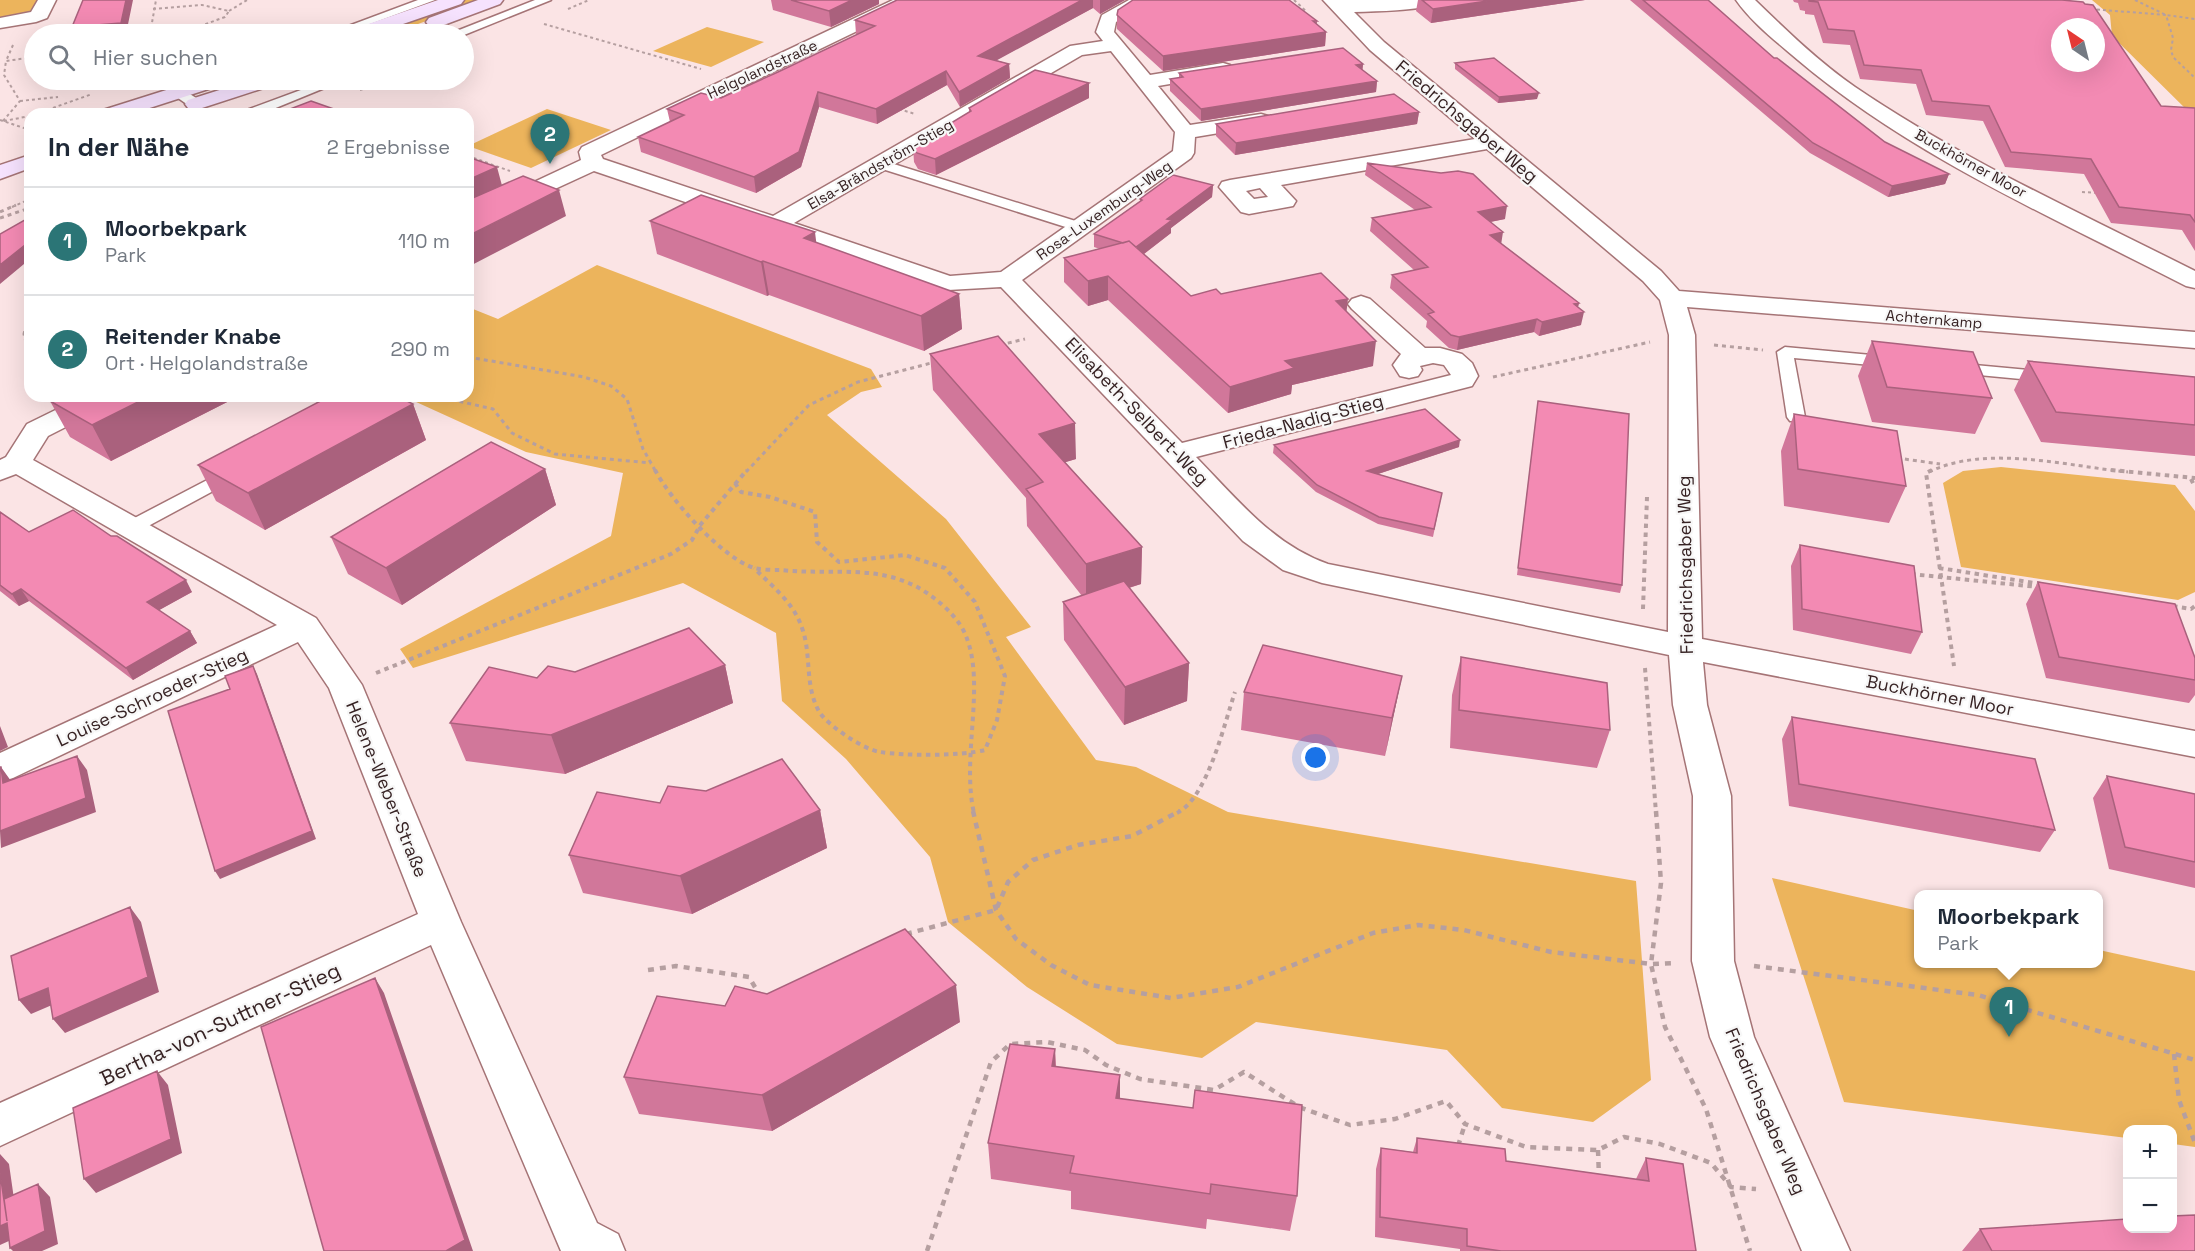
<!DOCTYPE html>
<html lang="de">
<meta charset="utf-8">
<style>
:root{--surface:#fff;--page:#f2f2f3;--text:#1f2937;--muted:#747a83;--line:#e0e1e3;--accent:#2b7576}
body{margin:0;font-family:"Space Grotesk",sans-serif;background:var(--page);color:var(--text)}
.controls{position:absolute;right:18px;bottom:18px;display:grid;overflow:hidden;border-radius:12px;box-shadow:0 6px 24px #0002}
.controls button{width:54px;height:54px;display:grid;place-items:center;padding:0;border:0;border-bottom:2px solid var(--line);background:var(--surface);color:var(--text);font:30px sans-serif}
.compass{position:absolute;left:2051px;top:18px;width:54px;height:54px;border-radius:50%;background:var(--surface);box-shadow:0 6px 24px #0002;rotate:325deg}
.you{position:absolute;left:1316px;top:758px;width:21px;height:21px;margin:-15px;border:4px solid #fff;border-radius:50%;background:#1a73e8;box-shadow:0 0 0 9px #1a73e833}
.badge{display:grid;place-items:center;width:39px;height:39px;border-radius:50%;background:var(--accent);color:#fff;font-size:20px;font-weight:700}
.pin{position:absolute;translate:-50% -50px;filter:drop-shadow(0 2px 3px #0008)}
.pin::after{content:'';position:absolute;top:32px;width:21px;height:18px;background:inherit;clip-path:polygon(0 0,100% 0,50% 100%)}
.popup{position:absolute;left:1914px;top:890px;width:189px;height:78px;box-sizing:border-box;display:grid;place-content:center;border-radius:12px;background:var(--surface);filter:drop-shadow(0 2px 4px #0005);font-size:20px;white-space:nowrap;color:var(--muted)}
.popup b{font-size:22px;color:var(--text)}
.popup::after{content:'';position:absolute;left:50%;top:100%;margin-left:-12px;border:12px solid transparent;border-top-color:var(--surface)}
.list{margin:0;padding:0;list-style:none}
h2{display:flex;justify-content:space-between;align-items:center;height:78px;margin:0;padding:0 24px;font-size:26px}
h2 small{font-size:20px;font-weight:400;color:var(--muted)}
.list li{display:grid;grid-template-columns:39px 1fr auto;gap:18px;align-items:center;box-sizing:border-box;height:108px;padding:0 24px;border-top:2px solid var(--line)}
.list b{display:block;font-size:22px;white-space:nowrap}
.list p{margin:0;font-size:20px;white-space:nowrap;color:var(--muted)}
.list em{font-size:20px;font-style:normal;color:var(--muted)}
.icon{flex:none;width:33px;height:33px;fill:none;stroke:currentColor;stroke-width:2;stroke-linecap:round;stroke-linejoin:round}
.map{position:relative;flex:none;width:2195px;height:1251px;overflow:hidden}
.search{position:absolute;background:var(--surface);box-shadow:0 6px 24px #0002;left:24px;top:24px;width:450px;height:66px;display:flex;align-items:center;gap:15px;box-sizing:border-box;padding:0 21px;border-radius:33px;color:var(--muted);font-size:22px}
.panel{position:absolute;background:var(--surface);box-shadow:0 6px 24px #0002;left:24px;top:108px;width:450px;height:294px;border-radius:18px}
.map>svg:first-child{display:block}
</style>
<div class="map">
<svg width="2195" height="1251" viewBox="0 0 2195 1251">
<rect width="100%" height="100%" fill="#fbe4e5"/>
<path fill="#ecb45c" d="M0 0H38L32 14 0 20Z
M464 0H483L391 34H369Z
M2092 0H2195V118L2112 36 2110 15Z
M707 27 764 42 711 67 653 51Z
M547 109 611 130 531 168 468 146Z
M597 265 871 369 882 387 861 392 827 415 946 519 1031 627 1006 637 1096 760 1136 767 1228 812 1636 881 1651 1080 1593 1122 1502 1108 1447 1050 1256 1022 1202 1058 1117 1044 1027 987 948 922 930 857 846 759 782 701 776 633 683 583 413 668 400 649 611 536 623 473 526 452 403 396H468V307L498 319Z
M2001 467 2175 485 2195 511V592L2178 600 1961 567 1943 483 1963 471Z
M1772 878 1919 911V964H2099V950L2195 971V1147L2173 1144 2172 1130H2128L2127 1138 1844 1102Z"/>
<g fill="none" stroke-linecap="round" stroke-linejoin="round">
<g stroke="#a57476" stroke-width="3">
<path id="service" d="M418 0H435L343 34H327Z
M535 0H551L464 35 449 34Z
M170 80H183L177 86 201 101 202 104 201 107H191L165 89 163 86Z
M328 80H344L261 114H243L244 111Z
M881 160 1085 224 1087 227 1080 231 1075 230 876 167 874 164Z
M1785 347 1893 357 1901 362 1893 367 1794 358 1805 417 1802 421H1790L1787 417 1777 352Z
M1953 363 2051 372 2057 373 2060 377 2057 381 2051 382 1947 372 1945 368 1947 364Z
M234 466 241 468 243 472 241 476 139 531H125L122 527 125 523Z"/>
</g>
<g stroke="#a57476" stroke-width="3">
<path id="minor" d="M38 0H56L47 18 36 22 0 28V18L31 12Z
M893 0H916L913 4 601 155 603 159 773 216 1070 46 1103 41 1096 32 1102 15 1129 0H1151L1116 22 1114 32 1150 75 1223 63 1230 65 1233 69 1230 73 1223 75 1158 86 1190 125 1261 114 1268 116 1271 120 1268 124 1261 126 1195 137 1194 153 1191 158 1022 280 1182 443 1451 375 1444 365 1433 363 1420 366 1422 370 1418 376 1409 378 1400 376 1393 365 1401 354 1352 309 1348 304 1352 299 1361 296 1370 299 1425 348H1440L1462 354 1472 363 1478 376 1472 386 1196 457C1236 498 1273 545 1328 564L1668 632 1669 335 1660 300 1643 281 1487 149 1281 185 1296 201 1293 206 1249 214 1241 212 1219 187 1222 182 1230 180 1475 139 1370 50 1323 0H1443L1440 4C1412 11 1382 11 1354 12L1384 42 1661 271 1679 291 2195 332V348L1687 307 1695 335 1702 639 2195 731V757L1703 662 1707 705 1731 796 1734 961 1754 1037 1850 1251H1802L1710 1037 1692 961 1693 796 1673 705 1669 655 1322 583 1283 570 1243 541 1001 287 948 290 939 288 594 171 468 229V213L581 160 579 152 582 147ZM1111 51 1175 132 1173 151 1001 272 950 276 794 223 1082 55ZM1260 188 1268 197 1254 199 1246 191Z
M1736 0H1755C1786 30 1819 62 1855 87 1961 159 2080 213 2195 271V288L2186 286C2054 218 1913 157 1798 60 1777 42 1752 23 1736 0Z
M84 396H119L115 402 48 436 33 460 316 618 362 685 461 922 597 1223 618 1234 625 1251H561L431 945 0 1146V1103L418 914 329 688 298 642 13 778 0 782V753L277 625 16 474 0 480V460L6 457 27 424Z"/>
</g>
<g stroke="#a57476" stroke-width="3">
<path id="secondary" d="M438 0H464L461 4 374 34H349L351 30Z
M478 0H503L500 4 441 26H429L426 22 429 18Z
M198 80H227L224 84 131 114H100L103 110Z
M251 80H279L276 84 202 108H188L185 104 188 100Z
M30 155V168L0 179V165Z"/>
</g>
<path stroke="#b59fa0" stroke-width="2" stroke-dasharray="3 3" stroke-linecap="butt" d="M1294 0 1307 12
M2135 0 2166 15 2195 19
M153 9 202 5 229 11 225 17 178 34
M568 9 589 0
M2091 9 2166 15 2173 38 2171 50 2173 57 2195 78
M229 11 247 0
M544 24 701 69
M150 34 156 0
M13 45 6 61 34 57
M360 90 387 80
M20 101 58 97
M899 109 915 114
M36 114 92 94
M0 120 30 130
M3 121 20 101 4 75 6 61
M4 121 30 116
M468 156 510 171
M2082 192 2099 193
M12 207 30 199"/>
<path stroke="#b59fa0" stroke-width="3" stroke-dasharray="4 4" stroke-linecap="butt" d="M0 212 16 205
M0 218 30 208
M30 308 24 334 30 359
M1000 345 1025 339
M1714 345 1763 350
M468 357 584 377 611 386 627 399 643 449 656 472
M1493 377 1650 342
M436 396 493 409 512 433 555 454 651 463
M1897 458 1940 464
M746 472 809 405 858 382 935 362
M1929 472C1986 444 2066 466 2128 472"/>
<path stroke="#b59fa0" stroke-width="4" stroke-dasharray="4.5 4.5" stroke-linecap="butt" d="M655 470C671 500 721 557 754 568 762 570 773 570 781 570 837 576 886 561 934 598 947 608 960 621 966 636 986 685 961 757 974 813
M1932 470 1926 473 1954 666
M2111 470 2195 478
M2191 479 2195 487
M735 483 741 492 770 497 815 512 817 542 839 562 905 555 945 568 975 602 1005 676 997 720 985 750C961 756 906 756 880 752 864 750 829 726 820 713 804 687 812 655 802 628 794 603 772 586 754 568
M1939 568 2041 584
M1911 574 2038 587
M2173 606 2191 609 2195 606
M1643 609 1647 497
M1645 668 1656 813
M376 673 671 554 692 540 701 524 747 470
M1177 813C1208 797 1224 724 1235 692"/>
<path stroke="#b59fa0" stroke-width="4.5" stroke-dasharray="6 6" stroke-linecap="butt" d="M973 811 996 910 1016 939 1051 965 1090 985 1171 998 1238 987 1373 933 1418 925 1464 930 1551 952 1651 964 1675 963
M1656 811 1661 883 1651 964 1665 1027 1706 1109 1750 1251
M906 934 996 910 1008 882 1033 860 1078 845 1132 836 1180 811
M1754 966 1978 995 2195 1060
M648 970 676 966 749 977 759 994
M2174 1054 2179 1100 2195 1143
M1458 1146 1465 1124
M1598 1150 1599 1177
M927 1251 991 1062 1010 1044 1047 1042 1085 1050 1106 1065 1140 1079 1214 1090 1244 1072 1299 1107 1350 1125 1395 1119 1446 1101 1465 1124 1526 1147 1598 1150 1624 1137 1660 1144 1711 1163 1731 1187 1756 1189"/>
<use href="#service" fill="#fff" fill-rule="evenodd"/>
<use href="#minor" fill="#fff" fill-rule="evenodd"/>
<use href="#secondary" fill="#f6e2fe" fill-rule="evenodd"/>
</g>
<path fill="#d1779a" d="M771 0H879V4L831 27 773 10Z
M897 0H1125L1100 14 1093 8 996 60 1009 64 1010 78 960 107 947 85 877 124 819 107 801 167 756 193 641 152 638 137 670 122 667 109 721 98 778 72 858 34H856L855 20Z
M1418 0H1585L1431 23 1416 11Z
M1630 0H1708L1774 58 1885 142 1949 174 1945 184 1888 197 1810 153Z
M1793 0H2062L2161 106 2195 108V251L2182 230 2111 223 2084 174 2005 167 1983 121 1926 115 1916 84 1860 79 1850 45 1823 43 1814 15 1805 14V11L1800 10 1798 3 1794 2Z
M1117 15 1317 24 1326 32 1325 46 1163 71 1117 29Z
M1455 63 1537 99 1498 103 1455 69Z
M1363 64 1362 70 1377 81 1376 92 1201 121 1170 91V79L1179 78V73Z
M1089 83V98L936 175 918 169 914 162 913 146 969 112V108Z
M1419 112 1417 124 1235 155 1216 136V124Z
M1367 163 1505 219 1490 222 1501 243 1579 303 1578 307 1581 325 1539 336 1534 332 1457 350 1449 348 1426 327 1427 321 1390 288 1392 275 1414 270 1370 231 1372 218 1415 210 1365 175Z
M1213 185 1212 197 1171 228V233L1144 254 1191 296 1221 294 1346 311 1373 366 1292 385 1291 394 1228 413 1108 300 1088 306 1064 282V258L1100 249 1094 247V234L1140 201V199Z
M650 221 816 243 959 294 962 329 924 351 769 295 767 296 657 254Z
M1872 341 1992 398 1975 434 1872 422 1858 376Z
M930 354 1076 459 1065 462 1142 547 1141 584 1129 588 1189 663 1187 701 1124 725 1064 640 1063 602 1082 596 1027 526 1026 498 933 390Z
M2028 361 2195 377V456L2041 442 2014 390Z
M239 396 111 461 70 437 50 401Z
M1538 401 1622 585 1620 593 1517 575 1537 408Z
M413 404 426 440 265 530 216 501 198 465Z
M1794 414 1906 486 1889 523 1784 506 1781 451Z
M1274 445 1459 447 1378 474 1442 493 1433 537 1378 524 1316 492 1273 453Z
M545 469 556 505 402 605 348 574 331 537Z
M0 512 29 532 111 536 192 592 159 610 190 631 197 643 133 680 29 601 19 606 0 591Z
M1800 545 1922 632 1911 654 1793 630 1791 566Z
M2038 582 2195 658V695L2189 703 2046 678 2026 604Z
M1461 657 1610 730 1597 768 1450 748 1452 695Z
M725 665 733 703 565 774 466 761 450 723 537 678 575 672Z
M1402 676 1385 756 1241 730 1244 692Z
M1792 717 2055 830 2040 852 1789 806 1782 739Z
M2107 776 2195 794V888L2109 869 2093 798Z
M660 803 820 810 827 848 692 914 583 893 569 855Z
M767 994 960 1022 772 1131 639 1114 624 1077 725 1006Z
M1055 1049 1056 1067 1120 1098 1297 1196 1290 1231 1207 1219 1206 1229 1071 1209V1191L991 1179 988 1143Z
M1417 1138 1506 1161 1636 1179 1646 1158 1696 1251H1460V1249L1375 1237 1376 1169 1381 1148 1413 1152Z
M1980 1229 2195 1251H1962Z"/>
<path fill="#aa617d" d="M126 0H133L126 34H75L72 27Z
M852 0H879V4L831 27 829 11Z
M1082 0H1093V8L979 70 978 56Z
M1100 0H1125L1100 14Z
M1494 0H1585L1431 23 1433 9Z
M1317 21 1316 33 1326 32 1325 46 1163 71V56Z
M1009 64 1010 78 960 107 959 92Z
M1363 64 1362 76 1356 65Z
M946 71 947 85 877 124 876 109Z
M1377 81 1376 92 1201 121V109Z
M1089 83V98L936 175 935 159Z
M818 92 819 107 801 167 756 193 754 177Z
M1539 93 1537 99 1498 103 1499 97Z
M1419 112 1417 124 1235 155 1236 143Z
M497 167 504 193 468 211V180Z
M1949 174 1945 184 1888 197 1892 186Z
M1213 185 1212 197 1171 228V233L1136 260V247L1167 219Z
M559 190 566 216 468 267V236Z
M1507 206 1505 219 1475 225 1478 212Z
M815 232 819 265 804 238Z
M1503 232 1501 245 1490 235Z
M30 241V259L0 284V265Z
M763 261 769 295 767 296 761 262Z
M1108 276V300L1088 306V281Z
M959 294 962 329 924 351 921 316Z
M1348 299 1345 324 1336 301Z
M1579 303 1576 314 1584 312 1581 325 1539 336 1542 322 1574 304Z
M1537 319 1534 332 1457 350 1459 337Z
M1376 341 1373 366 1292 385 1291 394 1228 413 1230 387 1285 361Z
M150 396H239L111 461 92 425Z
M413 404 426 440 265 530 248 493Z
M1075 423 1076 459 1040 470 1039 434Z
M1460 440 1459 447 1366 478 1367 471Z
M545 469 556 505 402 605 386 568Z
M1142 547 1141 584 1086 601V564Z
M186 580 192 592 154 613 147 602Z
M21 589 29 601 19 606 12 594Z
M190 631 197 643 133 680 126 668Z
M1189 663 1187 701 1124 725 1125 687Z
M725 665 733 703 565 774 551 735Z
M253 666 257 674 316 839 220 879 215 871Z
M1402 676 1394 714 1385 756 1392 718Z
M0 726 8 747 0 751Z
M77 756 87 770 96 812 1 848 0 831Z
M1 767 11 781 3 783Z
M820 810 827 848 692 914 680 876Z
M130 907 141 922 159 992 65 1033 53 1019Z
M375 978 384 993 473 1251H446Z
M956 985 960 1022 772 1131 762 1095Z
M48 988 59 1002 31 1014 19 1000Z
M1055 1049 1056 1086 1052 1066Z
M157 1071 168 1085 182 1153 96 1193 84 1179Z
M1120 1075V1112L1116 1098Z
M0 1154 9 1164 19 1234 7 1221 0 1173Z
M38 1184 50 1197 58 1244 42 1251H13L10 1248Z
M7 1223 20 1236 0 1245V1226Z"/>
<path fill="#f38ab3" stroke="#aa617d" stroke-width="1.5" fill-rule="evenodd" d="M83 0H126L121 23 72 27Z
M791 0H852L829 11Z
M897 0H1082L978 56 1009 64 959 92 946 71 876 109 818 92 799 152 754 177 638 137 684 115 667 109 701 93 721 98 778 72 875 26 855 20Z
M1133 0H1289L1317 21H1313L1326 32 1163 56 1117 15 1118 10Z
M1422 0H1494L1433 9Z
M1643 0H1708L1774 58H1777L1885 142 1949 174 1892 186 1813 143Z
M1809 0H2062L2083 2 2085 4 2093 5 2161 106 2195 108V222L2190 215 2119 207 2091 159 2011 152 1989 106 1932 101 1921 70 1864 65 1854 31 1828 29 1818 2 1809 1ZM2060 27H2096V63H2060Z
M1343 48 1363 64 1356 65 1377 81 1201 109 1170 79 1183 77 1179 73Z
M1494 58 1539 93 1499 97 1455 63Z
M1035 70 1089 83 935 159 917 153 913 146 971 111 969 108Z
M1394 94 1419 112 1236 143 1216 124Z
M311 101 348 114H277Z
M468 157 497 167 468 180Z
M1367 163 1441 173 1458 171 1473 174 1507 206 1478 212 1503 232 1490 235 1579 303 1574 304 1584 312 1542 322 1537 319 1459 337 1451 335 1428 314 1434 312 1392 275 1428 267 1372 218 1431 207Z
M1173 175 1213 185 1167 219 1172 220 1136 247 1129 241 1123 243 1094 234 1142 200 1140 199Z
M523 176 559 190 468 236V200Z
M701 195 815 232 804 238 959 294 921 316 763 261 761 262 650 221Z
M30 217V241L0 265V234Z
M1129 241 1191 296 1216 289 1221 294 1321 273 1348 299 1336 301 1376 341 1285 361 1294 368 1230 387 1108 276 1088 281 1064 258Z
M998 336 1075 423 1039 434 1142 547 1086 564 1026 489 1043 482 930 354Z
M1872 341 1973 352 1992 398 1887 387Z
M2028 361 2195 377V425L2056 412Z
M61 396H150L92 425 50 401Z
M330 396H397L413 404 248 493 198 465Z
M1538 401 1629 414 1622 585 1518 568Z
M1425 409 1460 440 1367 471 1442 493 1434 529 1379 517 1317 485 1274 445Z
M1794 414 1897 431 1906 486 1798 469Z
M491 442 545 469 386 568 331 537Z
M73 510 111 536H117L186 580 147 602 190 631 126 668 21 589 12 594 0 585V512L29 532Z
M1800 545 1914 566 1922 632 1802 609Z
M1124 581 1189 663 1125 687 1063 602Z
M2038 582 2175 604 2195 658V680L2059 657Z
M689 628 725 665 551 735 450 723 489 667 537 678 548 666 575 672Z
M1263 645 1402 676 1392 718 1244 692Z
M1461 657 1607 683 1610 730 1459 710Z
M253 666 312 831 215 871 168 711 230 689 225 676Z
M1792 717 2035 759 2055 830 1799 784Z
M77 756 86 798 0 831V767H1L3 783Z
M782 759 820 810 680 876 569 855 597 792 660 803 668 786 706 791Z
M2107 776 2195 794V862L2125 847Z
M130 907 148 977 53 1019 48 988 19 1000 11 956Z
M905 929 956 985 762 1095 624 1077 657 996 725 1006 735 986 767 994Z
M375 978 465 1240 446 1251H324L261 1027Z
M1010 1044 1055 1049 1052 1066 1120 1075 1116 1098 1193 1108 1195 1090 1302 1105 1297 1196 1211 1184 1210 1194 1070 1173 1074 1156 988 1143Z
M157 1071 171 1139 84 1179 73 1108Z
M1417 1138 1505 1149 1506 1161 1649 1181 1646 1158 1683 1164 1696 1251H1501L1467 1246V1229L1380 1217 1381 1148 1417 1153Z
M0 1173 7 1221 4 1199 38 1184 45 1231 10 1248 7 1223 0 1226Z
M2195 1215V1251H1992L1980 1229 2127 1219V1228H2172V1216Z"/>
<g text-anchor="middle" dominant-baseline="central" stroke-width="4.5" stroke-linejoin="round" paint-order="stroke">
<g font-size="15" fill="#362223" stroke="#f7f7f7">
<text transform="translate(762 69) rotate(-25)">Helgolandstraße</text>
<text transform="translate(1971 163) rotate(29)">Buckhörner Moor</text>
<text transform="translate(880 164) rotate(-30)">Elsa-Brändström-Stieg</text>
<text transform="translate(1104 210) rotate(-35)">Rosa-Luxemburg-Weg</text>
<text transform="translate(1934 319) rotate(5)">Achternkamp</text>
</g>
<g font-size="18" fill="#362223" stroke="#f7f7f7">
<text transform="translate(1467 121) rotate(40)">Friedrichsgaber Weg</text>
<text transform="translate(1137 411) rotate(46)">Elisabeth-Selbert-Weg</text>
<text transform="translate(1303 421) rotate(-15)">Frieda-Nadig-Stieg</text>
<text transform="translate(1685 565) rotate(-91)">Friedrichsgaber Weg</text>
<text transform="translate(1940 695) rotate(11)">Buckhörner Moor</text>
<text transform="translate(152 697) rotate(-25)">Louise-Schroeder-Stieg</text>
<text transform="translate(387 789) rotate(68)">Helene-Weber-Straße</text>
<text transform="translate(1766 1111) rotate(67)">Friedrichsgaber Weg</text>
</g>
<g font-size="21" fill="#362223" stroke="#f7f7f7">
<text transform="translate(220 1024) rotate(-25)">Bertha-von-Suttner-Stieg</text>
</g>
</g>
</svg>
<div class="controls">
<button>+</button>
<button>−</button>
</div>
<svg class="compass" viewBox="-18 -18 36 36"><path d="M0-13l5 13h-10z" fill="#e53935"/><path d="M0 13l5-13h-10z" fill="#747a83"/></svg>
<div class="you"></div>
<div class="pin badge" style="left:2009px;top:1037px">1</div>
<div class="popup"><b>Moorbekpark</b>Park</div>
<div class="pin badge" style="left:550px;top:164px">2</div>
<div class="search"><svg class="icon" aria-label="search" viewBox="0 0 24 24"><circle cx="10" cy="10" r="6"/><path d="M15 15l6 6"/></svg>Hier suchen</div>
<section class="panel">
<h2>In der Nähe<small>2 Ergebnisse</small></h2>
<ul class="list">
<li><span class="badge">1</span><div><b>Moorbekpark</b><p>Park</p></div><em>110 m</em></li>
<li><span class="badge">2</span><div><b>Reitender Knabe</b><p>Ort · Helgolandstraße</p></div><em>290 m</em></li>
</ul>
</section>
</div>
